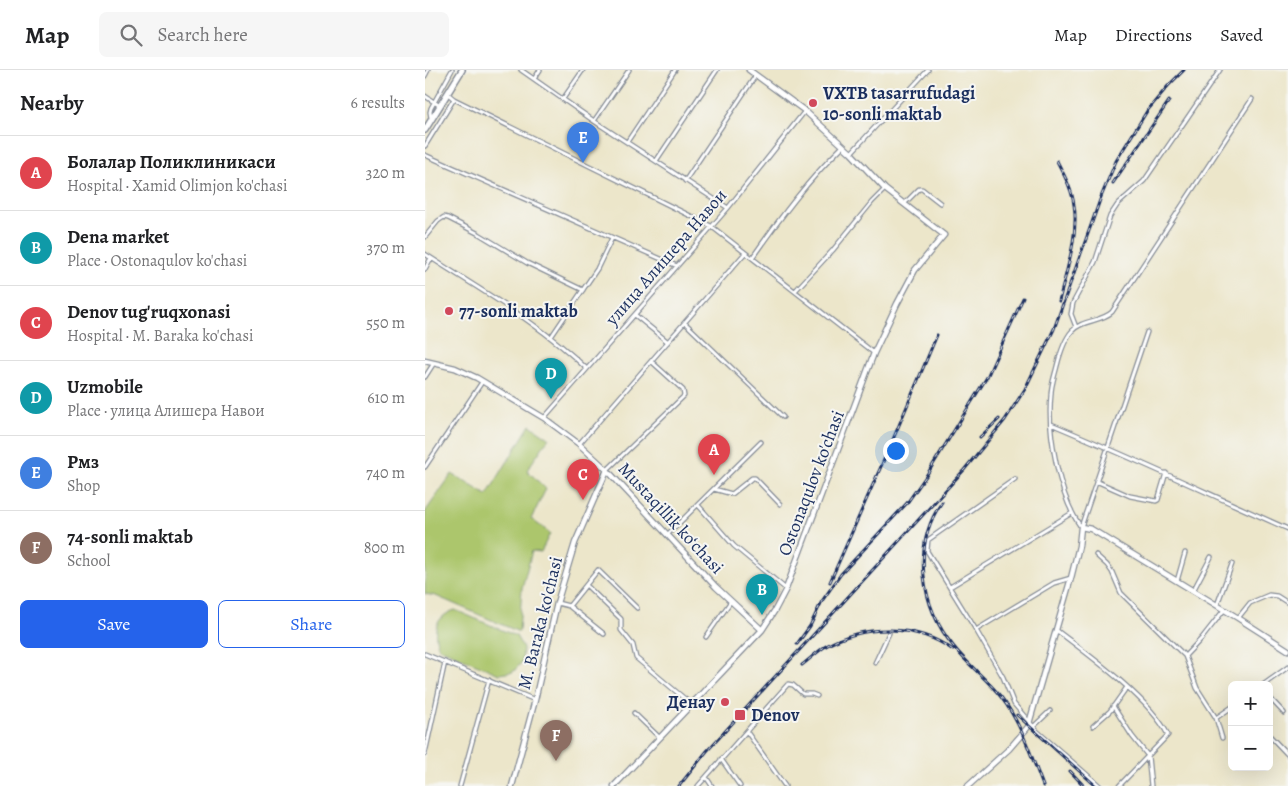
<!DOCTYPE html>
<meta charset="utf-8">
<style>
:root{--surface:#fff;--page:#f6f6f6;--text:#202124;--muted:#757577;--line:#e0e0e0;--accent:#2563eb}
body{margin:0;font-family:Alegreya,serif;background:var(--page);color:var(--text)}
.controls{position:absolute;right:15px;bottom:15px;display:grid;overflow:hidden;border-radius:8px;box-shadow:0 5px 20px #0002}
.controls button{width:45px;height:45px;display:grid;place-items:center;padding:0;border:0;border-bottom:1px solid var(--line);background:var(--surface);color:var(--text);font:25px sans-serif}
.you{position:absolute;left:470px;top:380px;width:18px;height:18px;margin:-12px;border:4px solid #fff;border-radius:50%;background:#1a73e8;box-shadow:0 0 0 8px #1a73e833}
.badge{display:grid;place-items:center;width:32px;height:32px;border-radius:50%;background:var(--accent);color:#fff;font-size:16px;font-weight:700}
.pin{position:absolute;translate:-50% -41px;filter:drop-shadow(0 1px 2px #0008)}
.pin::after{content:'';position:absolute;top:26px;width:18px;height:15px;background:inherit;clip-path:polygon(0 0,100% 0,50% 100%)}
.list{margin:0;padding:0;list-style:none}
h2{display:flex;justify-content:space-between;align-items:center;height:65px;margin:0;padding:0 20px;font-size:21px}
h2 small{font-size:16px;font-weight:400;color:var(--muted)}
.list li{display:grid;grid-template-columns:32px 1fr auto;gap:15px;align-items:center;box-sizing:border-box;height:75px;padding:0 20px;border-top:1px solid var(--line)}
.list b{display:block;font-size:19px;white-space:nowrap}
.list p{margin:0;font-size:16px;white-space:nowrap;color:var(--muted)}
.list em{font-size:16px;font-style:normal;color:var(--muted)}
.actions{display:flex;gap:10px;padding:15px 20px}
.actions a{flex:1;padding:11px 0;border:1px solid var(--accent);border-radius:8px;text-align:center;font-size:18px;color:var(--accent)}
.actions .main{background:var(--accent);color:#fff}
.icon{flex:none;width:28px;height:28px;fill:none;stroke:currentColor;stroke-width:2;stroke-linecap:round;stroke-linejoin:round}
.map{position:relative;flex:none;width:863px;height:716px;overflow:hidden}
header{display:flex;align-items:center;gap:30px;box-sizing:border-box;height:70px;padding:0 25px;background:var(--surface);border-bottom:1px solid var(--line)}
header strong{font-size:24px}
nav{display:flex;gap:28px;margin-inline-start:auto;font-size:18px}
.search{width:350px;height:45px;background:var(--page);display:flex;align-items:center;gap:12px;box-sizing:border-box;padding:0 18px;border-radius:8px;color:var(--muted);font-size:19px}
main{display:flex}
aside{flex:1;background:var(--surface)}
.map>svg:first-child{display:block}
</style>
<header>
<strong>Map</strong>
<div class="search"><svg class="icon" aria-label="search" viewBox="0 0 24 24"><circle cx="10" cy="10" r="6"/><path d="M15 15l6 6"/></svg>Search here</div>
<nav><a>Map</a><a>Directions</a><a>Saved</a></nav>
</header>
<main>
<aside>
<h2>Nearby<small>6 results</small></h2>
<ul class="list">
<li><span class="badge" style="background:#e0444e">A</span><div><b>Болалар Поликлиникаси</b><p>Hospital · Xamid Olimjon ko'chasi</p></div><em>320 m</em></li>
<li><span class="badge" style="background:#0f9aa8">B</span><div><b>Dena market</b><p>Place · Ostonaqulov ko'chasi</p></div><em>370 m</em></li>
<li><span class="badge" style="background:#e0444e">C</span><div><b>Denov tug'ruqxonasi</b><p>Hospital · M. Baraka ko'chasi</p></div><em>550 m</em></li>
<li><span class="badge" style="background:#0f9aa8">D</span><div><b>Uzmobile</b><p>Place · улица Алишера Навои</p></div><em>610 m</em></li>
<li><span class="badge" style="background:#3f7fe0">E</span><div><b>Рмз</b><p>Shop</p></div><em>740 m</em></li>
<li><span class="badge" style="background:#8d6e63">F</span><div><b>74-sonli maktab</b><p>School</p></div><em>800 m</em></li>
</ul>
<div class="actions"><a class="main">Save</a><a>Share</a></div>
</aside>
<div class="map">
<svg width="863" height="716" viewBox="0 0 863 716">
<rect width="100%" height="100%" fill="#f6f6f2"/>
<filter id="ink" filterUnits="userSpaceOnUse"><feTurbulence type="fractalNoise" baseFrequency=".02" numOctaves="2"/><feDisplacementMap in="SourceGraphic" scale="10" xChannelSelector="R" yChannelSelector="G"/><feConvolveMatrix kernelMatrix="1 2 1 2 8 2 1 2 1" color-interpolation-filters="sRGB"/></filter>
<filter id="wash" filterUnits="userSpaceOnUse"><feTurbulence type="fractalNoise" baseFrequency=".0096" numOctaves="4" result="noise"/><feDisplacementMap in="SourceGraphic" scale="20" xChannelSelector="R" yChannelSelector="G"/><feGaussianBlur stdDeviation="1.12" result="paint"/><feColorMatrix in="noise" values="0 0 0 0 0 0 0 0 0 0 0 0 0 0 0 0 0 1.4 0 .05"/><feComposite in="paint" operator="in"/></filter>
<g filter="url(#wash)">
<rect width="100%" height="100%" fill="#ece6ca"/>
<path fill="#acc66c" stroke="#647a65" d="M105 355 124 368 102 400 121 419 106 449 125 463 116 482 107 481 97 518 94 562 11 526 0 524V442L27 404 62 425Z
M30 540 91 566 98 578 97 592 88 602 74 604 14 578C6 560 12 546 30 540Z"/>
</g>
<g filter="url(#ink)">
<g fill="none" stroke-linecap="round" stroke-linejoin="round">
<g stroke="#848a94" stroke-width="5.5">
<path id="street" d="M96 0 169 51 303 138
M0 6 3 0
M109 9 115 0
M23 24 29 29 286 156 449 283
M0 26 15 36
M138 29 158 0
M6 48 5 42 6 38 27 0
M169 51 204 0
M202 72 250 0
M0 76 29 29
M426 83 503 0
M0 85 252 196
M231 91 292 0
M260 111 331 5
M479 134 494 119H497L515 133
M0 167 13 151 19 147 23 148 54 164 102 193 158 220
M0 184C55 220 115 253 162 299
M327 188C355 148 383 110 418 76
M0 199 6 188
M370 221 408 180 447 132 460 119
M210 245 243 272
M260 253 358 347
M651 257 646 244 648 233 670 192 685 146 693 134 719 111 795 0
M126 267 172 199 187 168
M0 307 9 293
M119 348 303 138 380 41
M626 354C706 387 784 424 863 459
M154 374 320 183
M0 397 57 312
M182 400 259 326 258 320 226 291
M590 409 503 470 502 481 551 560 578 607 589 634 612 661 675 716
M671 411 705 426 731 431 733 430 741 403
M289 419 307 424 327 408H330L355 434
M273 435 309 476 361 519
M656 457C634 427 622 362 626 325 626 315 630 305 632 296 635 284 639 270 647 261 656 250 676 252 687 242L827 29
M656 457 722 262
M242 465 336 372
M671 485 682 495 687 502 696 523 760 586 772 618 791 648 797 668
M752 511 760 483
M161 515 196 549V560L208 575 211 588 266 634
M525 517 647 443
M768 521 786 487
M132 533 144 536 179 564
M792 535 807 494
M144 536 173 500 212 538
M813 548 825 533 844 525 852 526 863 533
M551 560 629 513 646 508
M631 560C663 584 726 630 743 665L694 716
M281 567 306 531
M0 584 110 630
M760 586 777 568 799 540
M450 593 464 563
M838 615 863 597
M844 627 859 643
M688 636 707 666 723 686 726 716
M209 643 234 667
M791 648 807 637
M668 656 685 641 702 617
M608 657 625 641
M322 662 360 716
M844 665 863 685
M0 684 20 592
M296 689 315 716
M281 707 287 716
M35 716 64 610
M273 716 363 614 368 615 378 624H387L392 626"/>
</g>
<g stroke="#848a94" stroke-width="7">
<path id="secondary" d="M0 291 30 298 52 308 119 348 154 374 182 400 291 517 337 560
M87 716 110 630 132 533 150 473 182 400
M189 716 337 560 350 540 361 519 449 283 472 234 490 200 519 165 460 119 426 83 380 41 324 0
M543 716 584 679 603 657 646 508 654 476 656 457 666 459 813 548 863 580"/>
</g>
<g stroke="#848a94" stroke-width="8">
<path id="primary" d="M0 60 37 0"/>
</g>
<use href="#street" stroke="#fff" stroke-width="3"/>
<use href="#secondary" stroke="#fff" stroke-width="4.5"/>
<use href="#primary" stroke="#fff" stroke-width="5"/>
<g stroke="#1b2f5e" stroke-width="3">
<path id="rail" d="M632 91C639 105 647 119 649 135 654 164 641 202 634 231
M688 113 744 31
M555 367 574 349
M517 432C486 476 496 537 529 577 543 595 562 609 576 627 596 653 606 685 618 716
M405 512 469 367 512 265
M372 574 385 556 397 531 416 504 482 433 501 406 562 307 598 228
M377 595C385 589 393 581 401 576 440 554 492 554 528 580
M592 645 671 716
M645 701 659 716
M254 716 282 681 539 400 580 350 600 319 629 259 676 127 691 91 722 41 743 16 759 0"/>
</g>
<use href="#rail" stroke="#f6f6f2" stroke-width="1" stroke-dasharray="4" stroke-linecap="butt"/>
</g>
</g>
<g fill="#d1495b" stroke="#f6f6f2" stroke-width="2">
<circle cx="388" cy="33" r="5"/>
<circle cx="24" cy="241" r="5"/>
<circle cx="300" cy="632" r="5"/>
<rect x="309" y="639" width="12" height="12" rx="2.5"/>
</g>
<g text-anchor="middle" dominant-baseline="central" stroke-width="4" stroke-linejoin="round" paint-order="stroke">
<g font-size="18" font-weight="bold" fill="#1b2f5e" stroke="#f6f6f2" text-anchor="start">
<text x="398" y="23">VXTB tasarrufudagi<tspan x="398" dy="21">10-sonli maktab</tspan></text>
<text x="34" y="241">77-sonli maktab</text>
<text x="290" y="632" text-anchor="end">Денау</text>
<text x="326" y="645">Denov</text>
</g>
<g font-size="18" fill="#1b2f5e" stroke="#f6f6f2">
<text transform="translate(241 187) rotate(-49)">улица Алишера Навои</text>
<text transform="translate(386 413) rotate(-69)">Ostonaqulov ko'chasi</text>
<text transform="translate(246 448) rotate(47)">Mustaqillik ko‘chasi</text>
<text transform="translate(115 553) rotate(-76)">M. Baraka ko'chasi</text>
</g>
</g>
</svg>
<div class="controls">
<button>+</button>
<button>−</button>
</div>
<div class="you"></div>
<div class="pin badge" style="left:289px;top:405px;background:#e0444e">A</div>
<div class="pin badge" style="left:337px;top:545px;background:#0f9aa8">B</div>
<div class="pin badge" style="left:158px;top:430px;background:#e0444e">C</div>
<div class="pin badge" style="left:126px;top:329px;background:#0f9aa8">D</div>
<div class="pin badge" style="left:158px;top:93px;background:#3f7fe0">E</div>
<div class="pin badge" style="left:131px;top:691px;background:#8d6e63">F</div>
</div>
</main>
